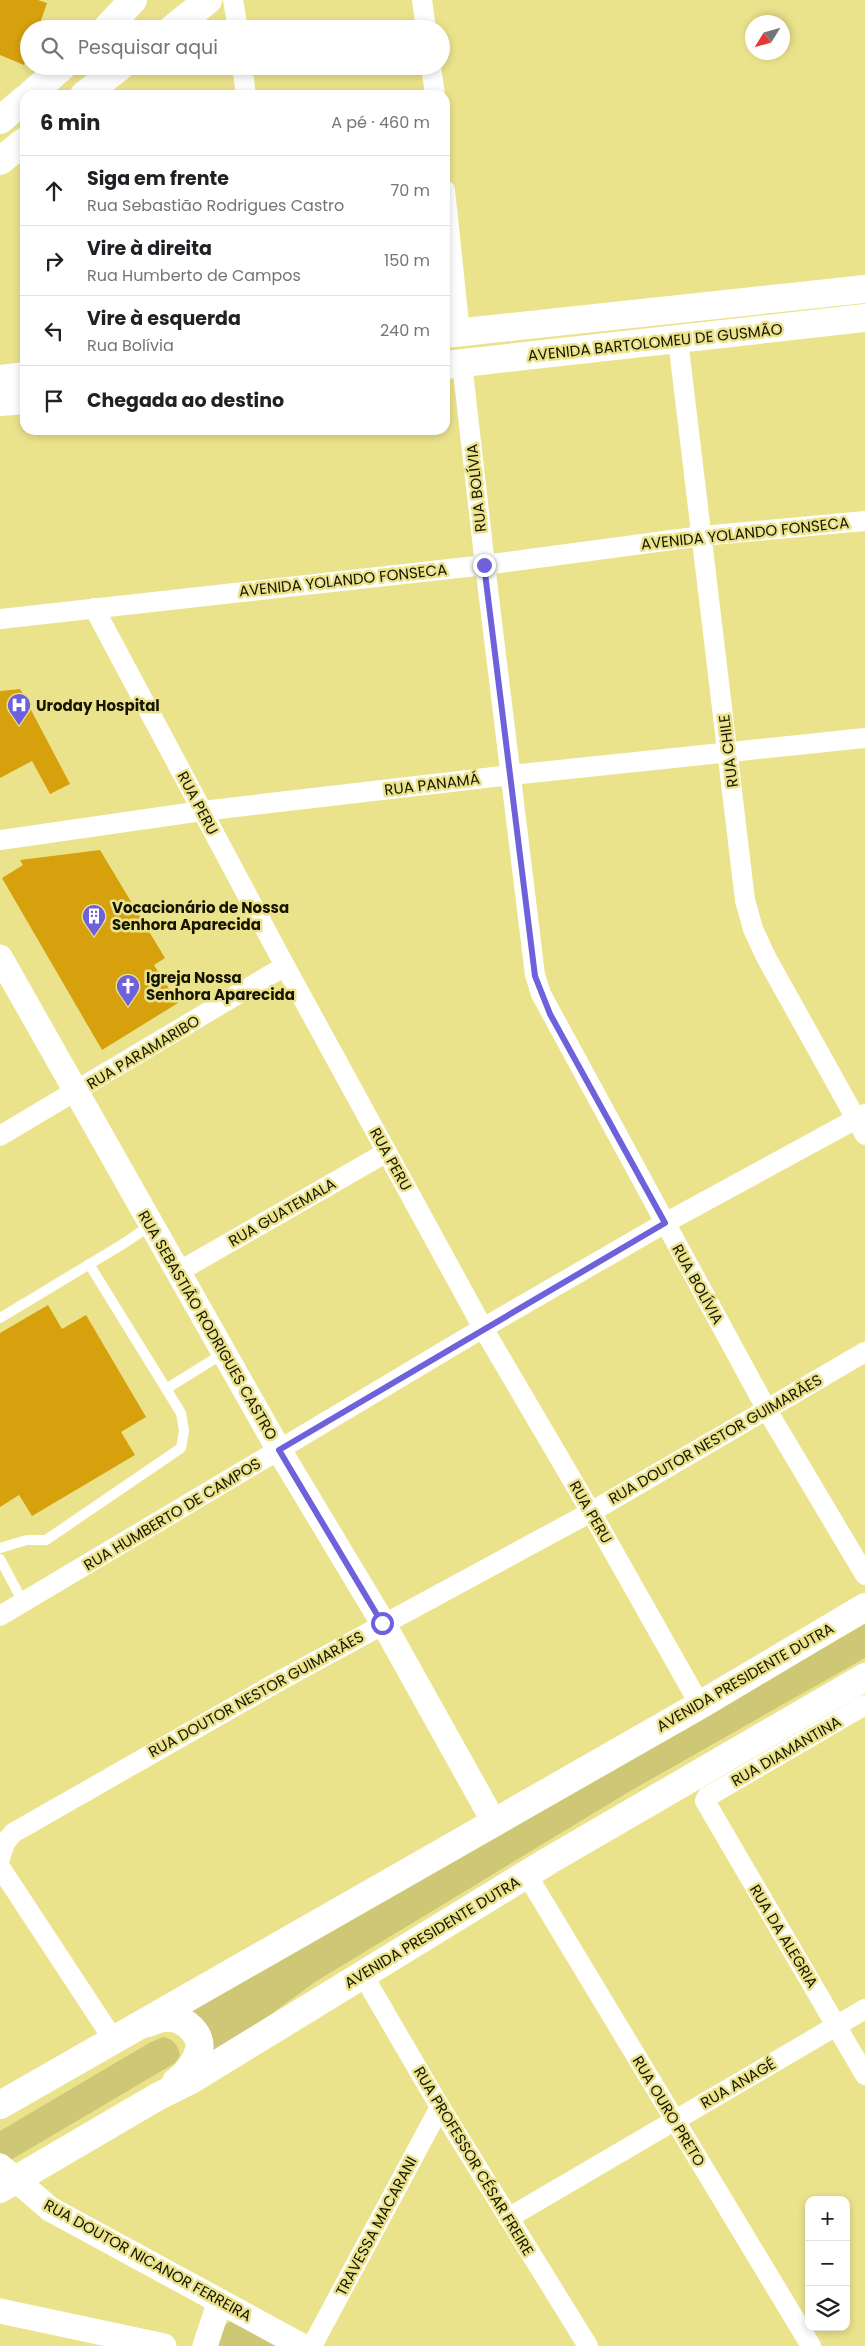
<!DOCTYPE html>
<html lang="pt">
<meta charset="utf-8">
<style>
:root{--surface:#fff;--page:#f6f6f6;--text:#202124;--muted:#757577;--line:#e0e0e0}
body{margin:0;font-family:Poppins,sans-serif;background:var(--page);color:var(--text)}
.controls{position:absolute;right:15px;bottom:15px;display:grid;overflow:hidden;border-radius:10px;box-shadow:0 2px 8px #0003}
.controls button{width:45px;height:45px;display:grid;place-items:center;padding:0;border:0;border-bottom:1px solid var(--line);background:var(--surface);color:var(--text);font:25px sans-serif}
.compass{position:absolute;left:745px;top:15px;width:45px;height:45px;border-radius:50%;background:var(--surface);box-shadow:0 2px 8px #0003;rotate:233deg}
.stop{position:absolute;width:15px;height:15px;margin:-11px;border:4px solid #6e61db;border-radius:50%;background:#fff}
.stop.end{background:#6e61db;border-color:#fff;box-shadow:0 1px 5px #0008}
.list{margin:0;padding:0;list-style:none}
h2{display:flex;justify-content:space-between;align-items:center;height:65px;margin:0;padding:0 20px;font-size:21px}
h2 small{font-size:16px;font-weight:400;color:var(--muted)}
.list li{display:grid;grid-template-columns:32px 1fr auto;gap:15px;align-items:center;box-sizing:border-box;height:70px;padding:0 20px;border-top:1px solid var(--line)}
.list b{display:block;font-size:19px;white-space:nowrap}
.list p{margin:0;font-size:16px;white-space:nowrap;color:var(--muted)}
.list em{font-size:16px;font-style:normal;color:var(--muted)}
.icon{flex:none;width:28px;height:28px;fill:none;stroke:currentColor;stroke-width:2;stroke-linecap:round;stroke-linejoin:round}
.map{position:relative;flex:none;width:865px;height:2346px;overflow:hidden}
.search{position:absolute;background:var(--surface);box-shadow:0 2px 8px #0003;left:20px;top:20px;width:430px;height:55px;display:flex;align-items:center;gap:12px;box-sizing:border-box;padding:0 18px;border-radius:28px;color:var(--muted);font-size:19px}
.panel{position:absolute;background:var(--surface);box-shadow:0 2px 8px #0003;left:20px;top:90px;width:430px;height:345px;border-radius:15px}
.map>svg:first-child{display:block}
</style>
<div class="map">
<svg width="865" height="2346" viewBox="0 0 865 2346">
<rect width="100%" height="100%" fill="#ebe38c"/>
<path fill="#cec776" d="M865 1624V1658L632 1790 315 1982 210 2059 183 2008 293 1950Z
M163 2037C174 2039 178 2045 180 2055L175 2063 9 2161 0 2152V2131L149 2043Z
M236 2319 282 2346H219V2331L226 2324Z"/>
<path fill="#d7a10e" d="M0 0H38L47 3 38 29H29V52L24 65 0 55Z
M20 689 70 784 50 794 32 761 0 778V691Z
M100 850 165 958 154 965 178 1003 102 1050 2 878 23 865 20 860Z
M48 1305 62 1329 86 1315 146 1417 121 1432 135 1455 32 1516 19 1495 0 1507V1333Z"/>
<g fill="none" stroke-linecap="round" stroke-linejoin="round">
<path stroke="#fff" stroke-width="10" d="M0 1318 123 1244 151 1225
M166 1389 224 1353
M0 1548 27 1540H46L181 1448 184 1431 181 1413 89 1264
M0 1559 23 1602"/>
<path stroke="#fff" stroke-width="20" d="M233 0 238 29
M422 0 426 29
M242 66 246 95
M431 66 435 95
M445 190 460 332
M678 340 745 900 753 929 766 957 865 1135
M462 363 485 565 535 975 541 994 767 1410 865 1575
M94 608 285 966 483 1328 591 1512 700 1705
M0 619 485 565 702 536 865 521
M0 840 202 811 511 775 865 738
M0 1136 285 966
M178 1272 387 1152
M0 1616 483 1328 665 1223 865 1114
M865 1705 707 1797 705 1801 865 2075
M0 1858 5 1843 13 1833 281 1680 591 1512 865 1352
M0 1867 113 2039
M527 1875 811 2346
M363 1975 440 2107 588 2346
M508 2218 865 2009
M312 2346 440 2107"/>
<path stroke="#fff" stroke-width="25" d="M0 957 279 1450 383 1623 494 1822
M0 2166 50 2209 302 2346
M0 2311 164 2346
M205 2346 220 2301"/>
<path stroke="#fff" stroke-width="28" d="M106 29 133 0
M172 29 208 0
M30 95 63 66
M84 95 121 66
M0 120 25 99
M0 161 25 141
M445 334 865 289
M445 365 865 318
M0 379 25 376
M0 402 25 400"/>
<path stroke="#fff" stroke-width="28" d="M148 2023C155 2020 163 2017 171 2018 185 2019 203 2035 199 2050 196 2063 186 2075 176 2082
M0 2105 700 1705 865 1607
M0 2189 157 2097 191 2080 550 1860 865 1677"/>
</g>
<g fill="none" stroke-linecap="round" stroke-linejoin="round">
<path stroke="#6e61db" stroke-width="6" d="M382 1623 279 1450 665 1223 550 1014 535 976 484 565"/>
</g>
<defs>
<g id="hospital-pin" transform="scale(1.25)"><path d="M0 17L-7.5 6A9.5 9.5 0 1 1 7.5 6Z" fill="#6e61db" stroke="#ebe38c"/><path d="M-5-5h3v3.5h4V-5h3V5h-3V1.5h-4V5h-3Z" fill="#fff"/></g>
<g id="building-pin" transform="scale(1.25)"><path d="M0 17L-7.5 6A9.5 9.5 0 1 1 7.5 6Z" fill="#6e61db" stroke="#ebe38c"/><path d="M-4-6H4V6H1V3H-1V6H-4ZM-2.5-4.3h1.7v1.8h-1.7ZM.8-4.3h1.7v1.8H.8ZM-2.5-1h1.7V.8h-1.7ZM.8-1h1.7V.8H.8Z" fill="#fff"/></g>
<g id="church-pin" transform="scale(1.25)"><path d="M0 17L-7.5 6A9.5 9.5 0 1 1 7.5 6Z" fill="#6e61db" stroke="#ebe38c"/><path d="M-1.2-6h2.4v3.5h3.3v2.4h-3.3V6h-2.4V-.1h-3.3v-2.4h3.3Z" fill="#fff"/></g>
</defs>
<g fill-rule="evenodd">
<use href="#hospital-pin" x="19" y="705"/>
<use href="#building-pin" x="94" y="916"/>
<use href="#church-pin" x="128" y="986"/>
</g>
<g text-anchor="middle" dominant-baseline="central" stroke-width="5" stroke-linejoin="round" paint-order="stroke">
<g font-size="15" fill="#171500" stroke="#ebe38c">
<text transform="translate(655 342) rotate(-6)">AVENIDA BARTOLOMEU DE GUSMÃO</text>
<text transform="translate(476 488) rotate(-96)">RUA BOLÍVIA</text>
<text transform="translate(745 533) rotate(-6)">AVENIDA YOLANDO FONSECA</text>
<text transform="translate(343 580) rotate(-6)">AVENIDA YOLANDO FONSECA</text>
<text transform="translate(728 751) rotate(-97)">RUA CHILE</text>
<text transform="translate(432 784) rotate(-7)">RUA PANAMÁ</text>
<text transform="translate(198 803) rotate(62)">RUA PERU</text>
<text transform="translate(143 1052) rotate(-31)">RUA PARAMARIBO</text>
<text transform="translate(391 1159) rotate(61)">RUA PERU</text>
<text transform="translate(282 1212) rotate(-30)">RUA GUATEMALA</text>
<text transform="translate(698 1284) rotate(61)">RUA BOLÍVIA</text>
<text transform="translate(208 1325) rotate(60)">RUA SEBASTIÃO RODRIGUES CASTRO</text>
<text transform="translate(715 1439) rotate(-30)">RUA DOUTOR NESTOR GUIMARÃES</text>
<text transform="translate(591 1512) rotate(60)">RUA PERU</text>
<text transform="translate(172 1514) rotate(-31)">RUA HUMBERTO DE CAMPOS</text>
<text transform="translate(745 1677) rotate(-30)">AVENIDA PRESIDENTE DUTRA</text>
<text transform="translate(256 1694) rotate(-29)">RUA DOUTOR NESTOR GUIMARÃES</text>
<text transform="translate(786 1751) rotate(-30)">RUA DIAMANTINA</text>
<text transform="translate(432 1932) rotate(-31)">AVENIDA PRESIDENTE DUTRA</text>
<text transform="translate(784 1936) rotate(59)">RUA DA ALEGRIA</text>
<text transform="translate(738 2083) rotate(-30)">RUA ANAGÉ</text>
<text transform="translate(669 2111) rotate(59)">RUA OURO PRETO</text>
<text transform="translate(474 2161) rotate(59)">RUA PROFESSOR CÉSAR FREIRE</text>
<text transform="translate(376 2226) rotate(-62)">TRAVESSA MACARANI</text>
<text transform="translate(148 2260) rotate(29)">RUA DOUTOR NICANOR FERREIRA</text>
</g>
<g font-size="15" font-weight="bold" fill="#171500" stroke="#ebe38c" text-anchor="start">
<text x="36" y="705">Uroday Hospital</text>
<text x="112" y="907">Vocacionário de Nossa<tspan x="112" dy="17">Senhora Aparecida</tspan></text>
<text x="146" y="977">Igreja Nossa<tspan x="146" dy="17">Senhora Aparecida</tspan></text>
</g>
</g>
</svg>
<div class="controls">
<button>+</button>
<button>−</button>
<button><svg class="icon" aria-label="layers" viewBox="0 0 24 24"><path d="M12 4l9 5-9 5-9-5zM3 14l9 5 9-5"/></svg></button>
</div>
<svg class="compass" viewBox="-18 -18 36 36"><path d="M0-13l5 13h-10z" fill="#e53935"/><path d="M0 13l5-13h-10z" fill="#757577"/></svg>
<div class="stop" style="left:382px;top:1623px"></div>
<div class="stop end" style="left:484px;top:565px"></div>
<div class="search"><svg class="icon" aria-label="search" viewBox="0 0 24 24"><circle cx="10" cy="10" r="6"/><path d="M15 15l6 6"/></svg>Pesquisar aqui</div>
<section class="panel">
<h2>6 min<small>A pé · 460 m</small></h2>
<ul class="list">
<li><svg class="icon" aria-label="ahead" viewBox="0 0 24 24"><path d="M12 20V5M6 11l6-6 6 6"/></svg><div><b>Siga em frente</b><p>Rua Sebastião Rodrigues Castro</p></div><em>70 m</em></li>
<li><svg class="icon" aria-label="right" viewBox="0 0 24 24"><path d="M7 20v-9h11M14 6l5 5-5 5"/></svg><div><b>Vire à direita</b><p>Rua Humberto de Campos</p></div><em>150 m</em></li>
<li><svg class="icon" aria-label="left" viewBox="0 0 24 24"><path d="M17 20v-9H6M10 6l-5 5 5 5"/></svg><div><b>Vire à esquerda</b><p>Rua Bolívia</p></div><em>240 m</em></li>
<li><svg class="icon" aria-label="arrive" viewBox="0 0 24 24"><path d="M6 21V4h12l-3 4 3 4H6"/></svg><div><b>Chegada ao destino</b></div></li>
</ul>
</section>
</div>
